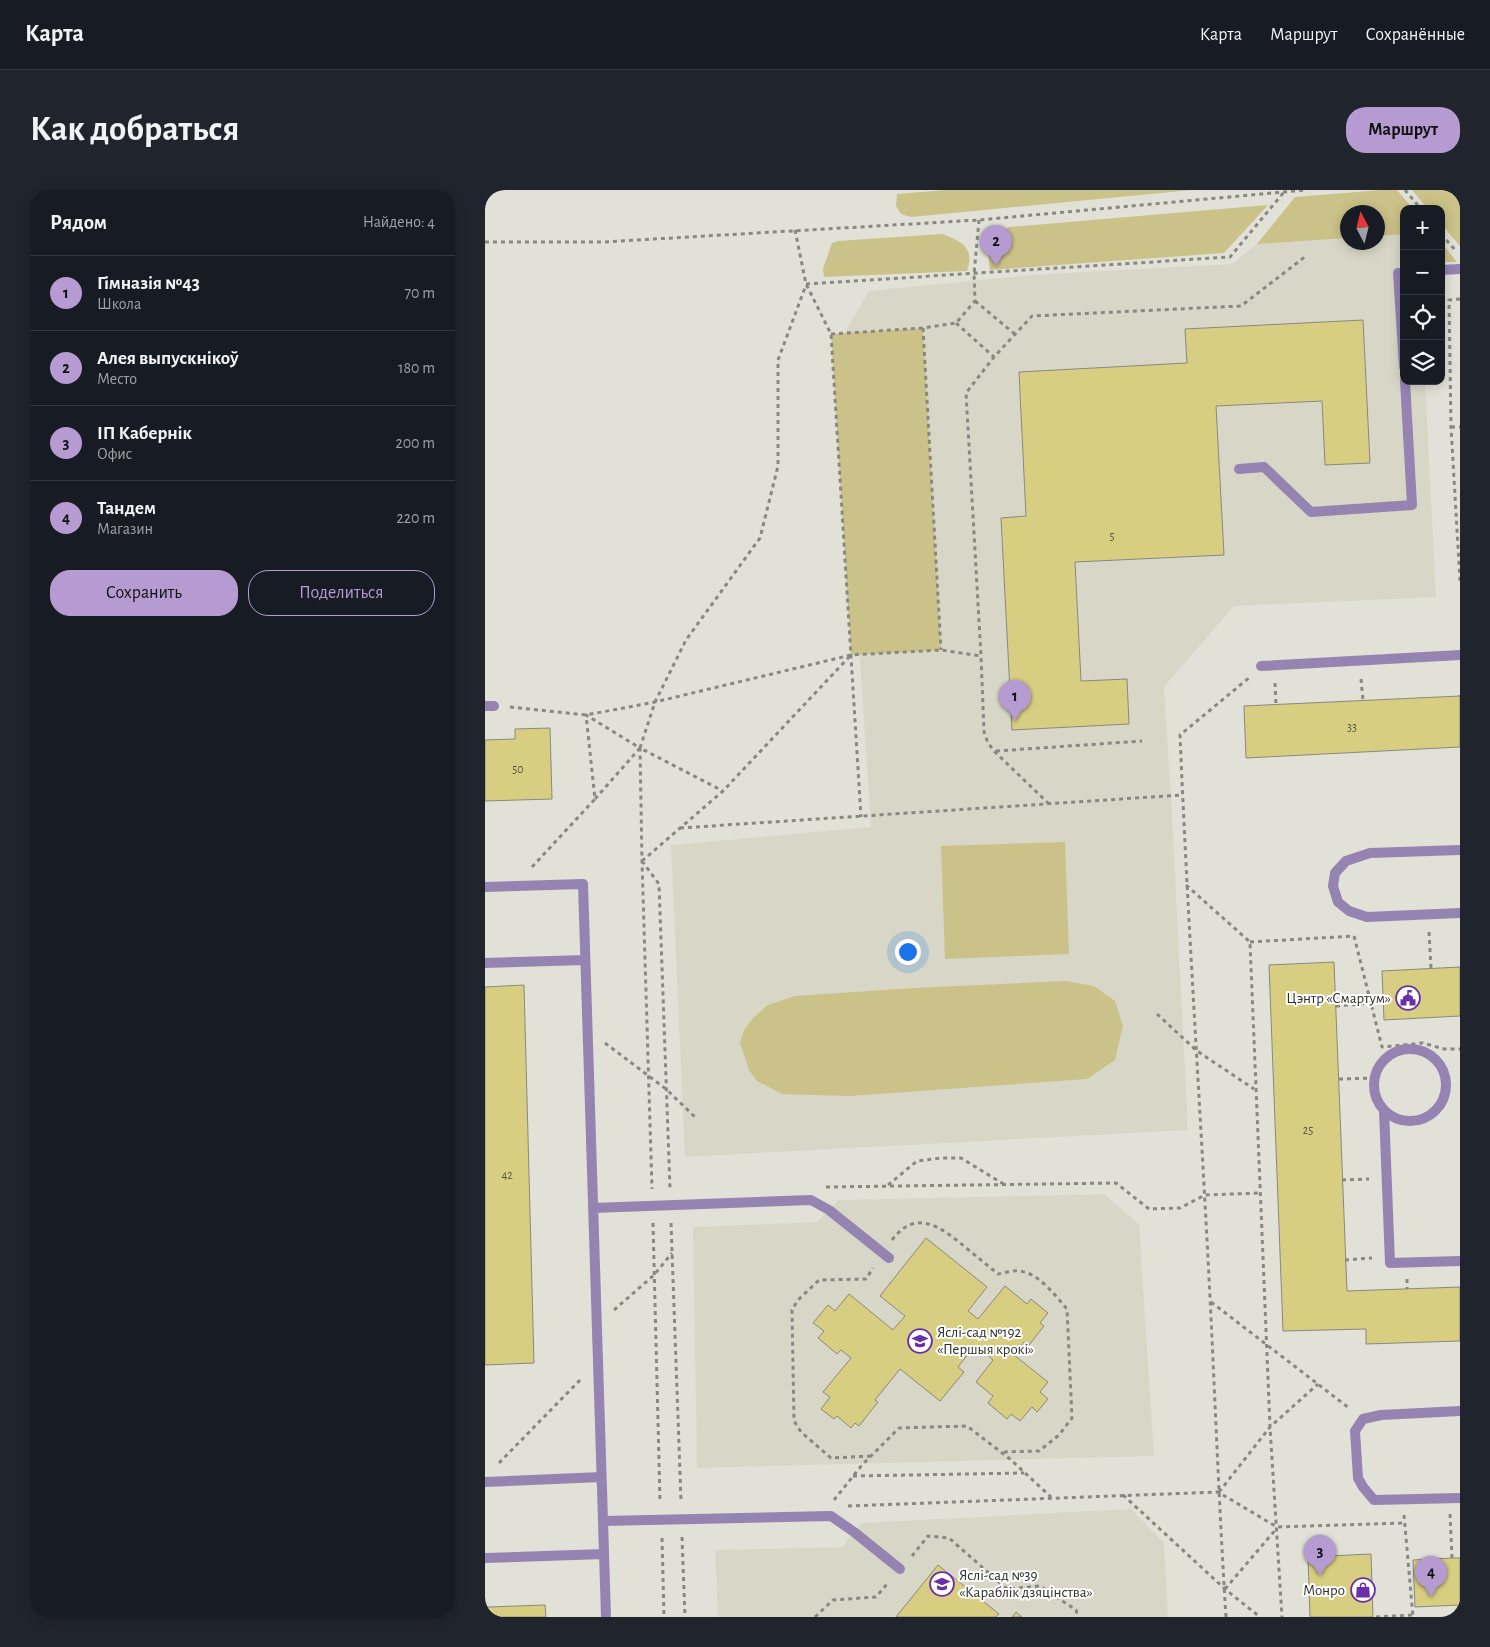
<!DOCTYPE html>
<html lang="ru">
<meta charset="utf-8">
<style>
:root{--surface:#171b24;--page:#20242c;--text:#f1f3f6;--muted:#9ea1a6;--line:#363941;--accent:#b59bd2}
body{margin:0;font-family:"Alegreya Sans",sans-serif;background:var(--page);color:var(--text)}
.controls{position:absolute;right:15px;top:15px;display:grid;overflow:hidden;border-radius:10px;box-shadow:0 2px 12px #0003}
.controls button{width:45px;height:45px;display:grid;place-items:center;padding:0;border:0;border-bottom:1px solid var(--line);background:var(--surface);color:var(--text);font:25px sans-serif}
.compass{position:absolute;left:855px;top:15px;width:45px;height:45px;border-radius:50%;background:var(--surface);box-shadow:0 2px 12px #0003;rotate:353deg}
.you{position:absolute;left:422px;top:761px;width:18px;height:18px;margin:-12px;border:4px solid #fff;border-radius:50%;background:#1a73e8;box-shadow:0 0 0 8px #1a73e833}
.badge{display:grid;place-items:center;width:32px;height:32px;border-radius:50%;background:var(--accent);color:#111;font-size:16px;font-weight:700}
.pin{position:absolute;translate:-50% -41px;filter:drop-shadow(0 1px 2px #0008)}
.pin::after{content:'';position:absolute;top:26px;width:18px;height:15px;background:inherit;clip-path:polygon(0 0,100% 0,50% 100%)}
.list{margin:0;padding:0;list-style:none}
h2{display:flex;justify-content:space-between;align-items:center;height:65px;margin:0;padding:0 20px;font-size:21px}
h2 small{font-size:16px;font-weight:400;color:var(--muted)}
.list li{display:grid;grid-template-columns:32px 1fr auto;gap:15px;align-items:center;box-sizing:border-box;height:75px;padding:0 20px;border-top:1px solid var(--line)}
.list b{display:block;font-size:19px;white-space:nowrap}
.list p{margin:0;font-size:16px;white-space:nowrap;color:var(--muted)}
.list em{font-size:16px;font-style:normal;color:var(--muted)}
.actions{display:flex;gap:10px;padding:15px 20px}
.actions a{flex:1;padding:11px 0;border:1px solid var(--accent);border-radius:20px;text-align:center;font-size:18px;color:var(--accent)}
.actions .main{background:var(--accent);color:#111}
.icon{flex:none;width:28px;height:28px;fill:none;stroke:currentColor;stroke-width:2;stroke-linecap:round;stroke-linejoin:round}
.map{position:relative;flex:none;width:975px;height:1427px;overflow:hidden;border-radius:20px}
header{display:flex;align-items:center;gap:30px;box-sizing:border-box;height:70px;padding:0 25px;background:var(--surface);border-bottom:1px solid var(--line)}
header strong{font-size:24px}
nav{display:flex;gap:28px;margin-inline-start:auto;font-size:18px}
.intro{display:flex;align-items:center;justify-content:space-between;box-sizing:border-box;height:120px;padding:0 30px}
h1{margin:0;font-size:35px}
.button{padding:12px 22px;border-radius:20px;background:var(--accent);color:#111;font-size:18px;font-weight:700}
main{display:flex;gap:30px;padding:0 30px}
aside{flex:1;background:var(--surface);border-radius:20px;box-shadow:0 2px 12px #0003}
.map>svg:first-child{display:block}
</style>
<header>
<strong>Карта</strong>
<nav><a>Карта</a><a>Маршрут</a><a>Сохранённые</a></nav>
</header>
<div class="intro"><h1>Как добраться</h1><a class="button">Маршрут</a></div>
<main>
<aside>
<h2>Рядом<small>Найдено: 4</small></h2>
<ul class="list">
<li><span class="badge">1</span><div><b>Гімназія №43</b><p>Школа</p></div><em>70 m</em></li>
<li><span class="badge">2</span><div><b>Алея выпускнікоў</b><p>Место</p></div><em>180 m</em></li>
<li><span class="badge">3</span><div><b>ІП Кабернік</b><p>Офис</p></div><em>200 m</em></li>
<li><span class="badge">4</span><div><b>Тандем</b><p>Магазин</p></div><em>220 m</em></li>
</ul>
<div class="actions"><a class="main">Сохранить</a><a>Поделиться</a></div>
</aside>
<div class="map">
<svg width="975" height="1427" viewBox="0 0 975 1427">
<rect width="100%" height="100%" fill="#e2e1d8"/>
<path fill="#d8d7c7" d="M919 44V191H940L951 407 749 416 679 497 687 625 703 940 200 967 186 655 386 637 354 152 384 101 546 85 747 74 772 54 862 48V52H892L893 46Z
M619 1004 654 1034 669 1266 212 1278 208 1037 332 1032 354 1010Z
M646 1319 679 1353 683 1427H233L230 1360 357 1357 377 1333Z"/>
<path fill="#cac288" d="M460 0H707L426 27 416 24 411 16 412 4Z
M896 0H912L928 19H919V44L893 46 892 22H862V48L772 54 810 7Z
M927 0H975V56L956 34V19H943Z
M783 15 739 63 505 80C502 58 502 48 524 37Z
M457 44C477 51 490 58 482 81L339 87 338 79 347 53 353 51Z
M956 52 972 72H956Z
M438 138 456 460 366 465 346 144Z
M580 652 584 764 460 769 456 656Z
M580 791 609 796 630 811 638 836 630 870 602 889 365 906 297 904 272 891 264 880 255 853 259 840 268 828 283 815 310 806 429 798Z"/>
<path fill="#d8ce81" stroke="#898880" d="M878 130 885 273 840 275 837 211 731 216 739 365 590 372 596 491 642 489 644 534 527 540 516 328 541 326 534 182 702 173 700 139Z
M975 506V557L761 568 759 516Z
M65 538 67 609 0 611V550L30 549V539Z
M849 772 862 1101 975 1097V1151L881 1154V1139L798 1141 784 775Z
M975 777V826L899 830 897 781Z
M39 795 49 1173 0 1175V797Z
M441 1048 502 1097 483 1121 493 1129 520 1096 542 1114 546 1109 563 1123 555 1133 559 1136 544 1155 539 1152 529 1165 563 1192 555 1202 563 1209 552 1222 547 1217 535 1231 526 1224 522 1229 503 1213 508 1206 491 1192 508 1170 490 1155 473 1177 479 1182 455 1211 415 1179 390 1210 393 1212 374 1236 370 1233 366 1238 352 1226 349 1229 336 1219 345 1207 338 1202 366 1168 356 1160 352 1164 333 1148 339 1141 328 1133 343 1115 350 1121 364 1104 408 1140 420 1126 395 1106Z
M886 1364 888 1427H825L823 1367Z
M967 1368H975V1415L930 1417 928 1370Z
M453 1375 514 1424 511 1427H411Z
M60 1415 61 1427H3V1417Z
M531 1422 537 1427H527Z"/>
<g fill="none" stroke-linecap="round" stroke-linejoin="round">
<path stroke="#888882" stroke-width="3" stroke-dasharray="4 4" stroke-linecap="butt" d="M920 0 936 19
M310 40 321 94 346 144 376 627
M956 44 972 62
M0 52H118L494 30 820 0
M321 94 745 67 799 2
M975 109 964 110 966 237 975 391
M490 111 531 145
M471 133 509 167
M438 138 456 460
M346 144 438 138 471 133 490 111 489 84 494 30
M966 237H975
M876 489 878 510
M790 493 791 515
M975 506V505
M25 517 101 525 170 512 366 465 456 460 496 466
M155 558 170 512 201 450 275 348 293 276V170L321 95
M511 561 657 551
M110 609 155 558 238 601
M564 614 510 562 503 553 499 542 496 466 481 203 509 167 547 126 756 116 821 66
M195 638 697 605
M157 671 174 694 185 999
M157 671 238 601 365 466
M47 677 110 609 101 525 155 558 157 671 167 999
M701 695 765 752 785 1237 797 1427
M944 742 946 778
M869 746 897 857 938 853 959 859H975
M765 752 869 746
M851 816 886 813
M672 824 712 861 769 899
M120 853 181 899 210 927
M854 889 889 888
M857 990 884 989
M403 995 432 971 456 968H476L520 995
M341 997 631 993 664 1019 695 1018 720 1005 776 1003
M168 1033 175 1311
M186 1033 196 1311
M407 1050C431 1018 456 1037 480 1057 491 1066 502 1075 513 1084 519 1083 527 1080 533 1081 553 1082 569 1104 582 1119L587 1228 574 1245 554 1261 516 1262
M860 1070 887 1068
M922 1089V1099
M726 1112 864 1218
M129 1120 169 1085 187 1063
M386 1266 346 1268 316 1242 309 1231 307 1120 313 1110 334 1090 381 1089 388 1078
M14 1273 95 1190
M368 1286 539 1283
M734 1302 785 1237 833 1194
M638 1305 740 1399 775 1427
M349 1310 377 1275 414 1238 482 1236 525 1269 566 1307
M363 1316 733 1302 792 1337 920 1333
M965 1324 967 1368
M919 1325 928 1427
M197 1347 200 1427
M177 1348 179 1427
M427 1366 443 1346 464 1348 522 1399 555 1396 591 1420 593 1427
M740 1399 792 1338
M330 1427 348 1410 391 1407 403 1393
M741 1427C733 1301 729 1176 722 1050 713 882 702 713 695 545L765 487
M891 1427 927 1425"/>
<path stroke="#9583b2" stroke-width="10" d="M956 80 975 79
M919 83H913L919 177
M754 279 779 277 826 322 927 315 920 191
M776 476 975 465
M0 516H9
M975 660 885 663 861 671 850 683 848 696 853 712 864 721 882 727 975 723
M0 697 98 694 121 1427
M0 773 100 770
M889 895a36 36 0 1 1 72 0a36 36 0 1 1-72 0Z
M899 920 905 1073 975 1071
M108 1018 326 1010 344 1020 404 1068
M975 1221 896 1225 878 1229 870 1241 873 1288 878 1297 889 1310 975 1308
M0 1292 116 1287
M118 1331 346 1326 369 1342 415 1379
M0 1368 119 1364"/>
</g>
<defs>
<g id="civic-ring" transform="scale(1.25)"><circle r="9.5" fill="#fff" stroke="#6b30a7" stroke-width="1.5"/><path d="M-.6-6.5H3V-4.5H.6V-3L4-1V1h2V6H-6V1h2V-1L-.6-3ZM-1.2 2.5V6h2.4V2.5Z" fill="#6b30a7"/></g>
<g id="school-ring" transform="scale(1.25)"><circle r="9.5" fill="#fff" stroke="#6b30a7" stroke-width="1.5"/><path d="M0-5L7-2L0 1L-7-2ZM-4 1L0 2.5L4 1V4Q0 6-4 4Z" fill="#6b30a7"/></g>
<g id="shop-ring" transform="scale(1.25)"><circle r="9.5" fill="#fff" stroke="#6b30a7" stroke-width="1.5"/><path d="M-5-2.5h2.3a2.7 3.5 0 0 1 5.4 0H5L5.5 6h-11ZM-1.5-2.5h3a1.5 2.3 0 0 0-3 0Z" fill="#6b30a7"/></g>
</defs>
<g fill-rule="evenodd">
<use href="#civic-ring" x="923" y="808"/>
<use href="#school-ring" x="435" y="1151"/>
<use href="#school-ring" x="457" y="1394"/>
<use href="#shop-ring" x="878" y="1400"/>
</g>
<g text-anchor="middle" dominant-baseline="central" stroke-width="4" stroke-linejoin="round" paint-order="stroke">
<g font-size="12" fill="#585540">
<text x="627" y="346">5</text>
<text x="867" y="537">33</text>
<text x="33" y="579">50</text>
<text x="823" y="940">25</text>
<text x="22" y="985">42</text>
</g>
<g font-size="15" fill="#2d2d2a" stroke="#fff" text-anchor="end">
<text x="906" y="808">Цэнтр «Смартум»</text>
<text x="452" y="1142" text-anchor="start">Яслі-сад №192<tspan x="452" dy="17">«Першыя крокі»</tspan></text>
<text x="474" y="1385" text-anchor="start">Яслі-сад №39<tspan x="474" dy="17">«Караблік дзяцінства»</tspan></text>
<text x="860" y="1400">Монро</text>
</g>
</g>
</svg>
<div class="controls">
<button>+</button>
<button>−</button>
<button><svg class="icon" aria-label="locate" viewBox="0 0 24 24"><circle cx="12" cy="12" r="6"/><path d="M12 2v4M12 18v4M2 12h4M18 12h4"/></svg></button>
<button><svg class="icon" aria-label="layers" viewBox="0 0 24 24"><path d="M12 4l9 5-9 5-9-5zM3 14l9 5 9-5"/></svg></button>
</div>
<svg class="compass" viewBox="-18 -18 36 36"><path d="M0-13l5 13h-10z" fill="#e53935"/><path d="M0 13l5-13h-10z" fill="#9ea1a6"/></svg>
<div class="you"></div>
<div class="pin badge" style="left:530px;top:531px">1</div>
<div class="pin badge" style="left:511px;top:76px">2</div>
<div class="pin badge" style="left:835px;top:1386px">3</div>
<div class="pin badge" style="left:946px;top:1407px">4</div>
</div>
</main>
